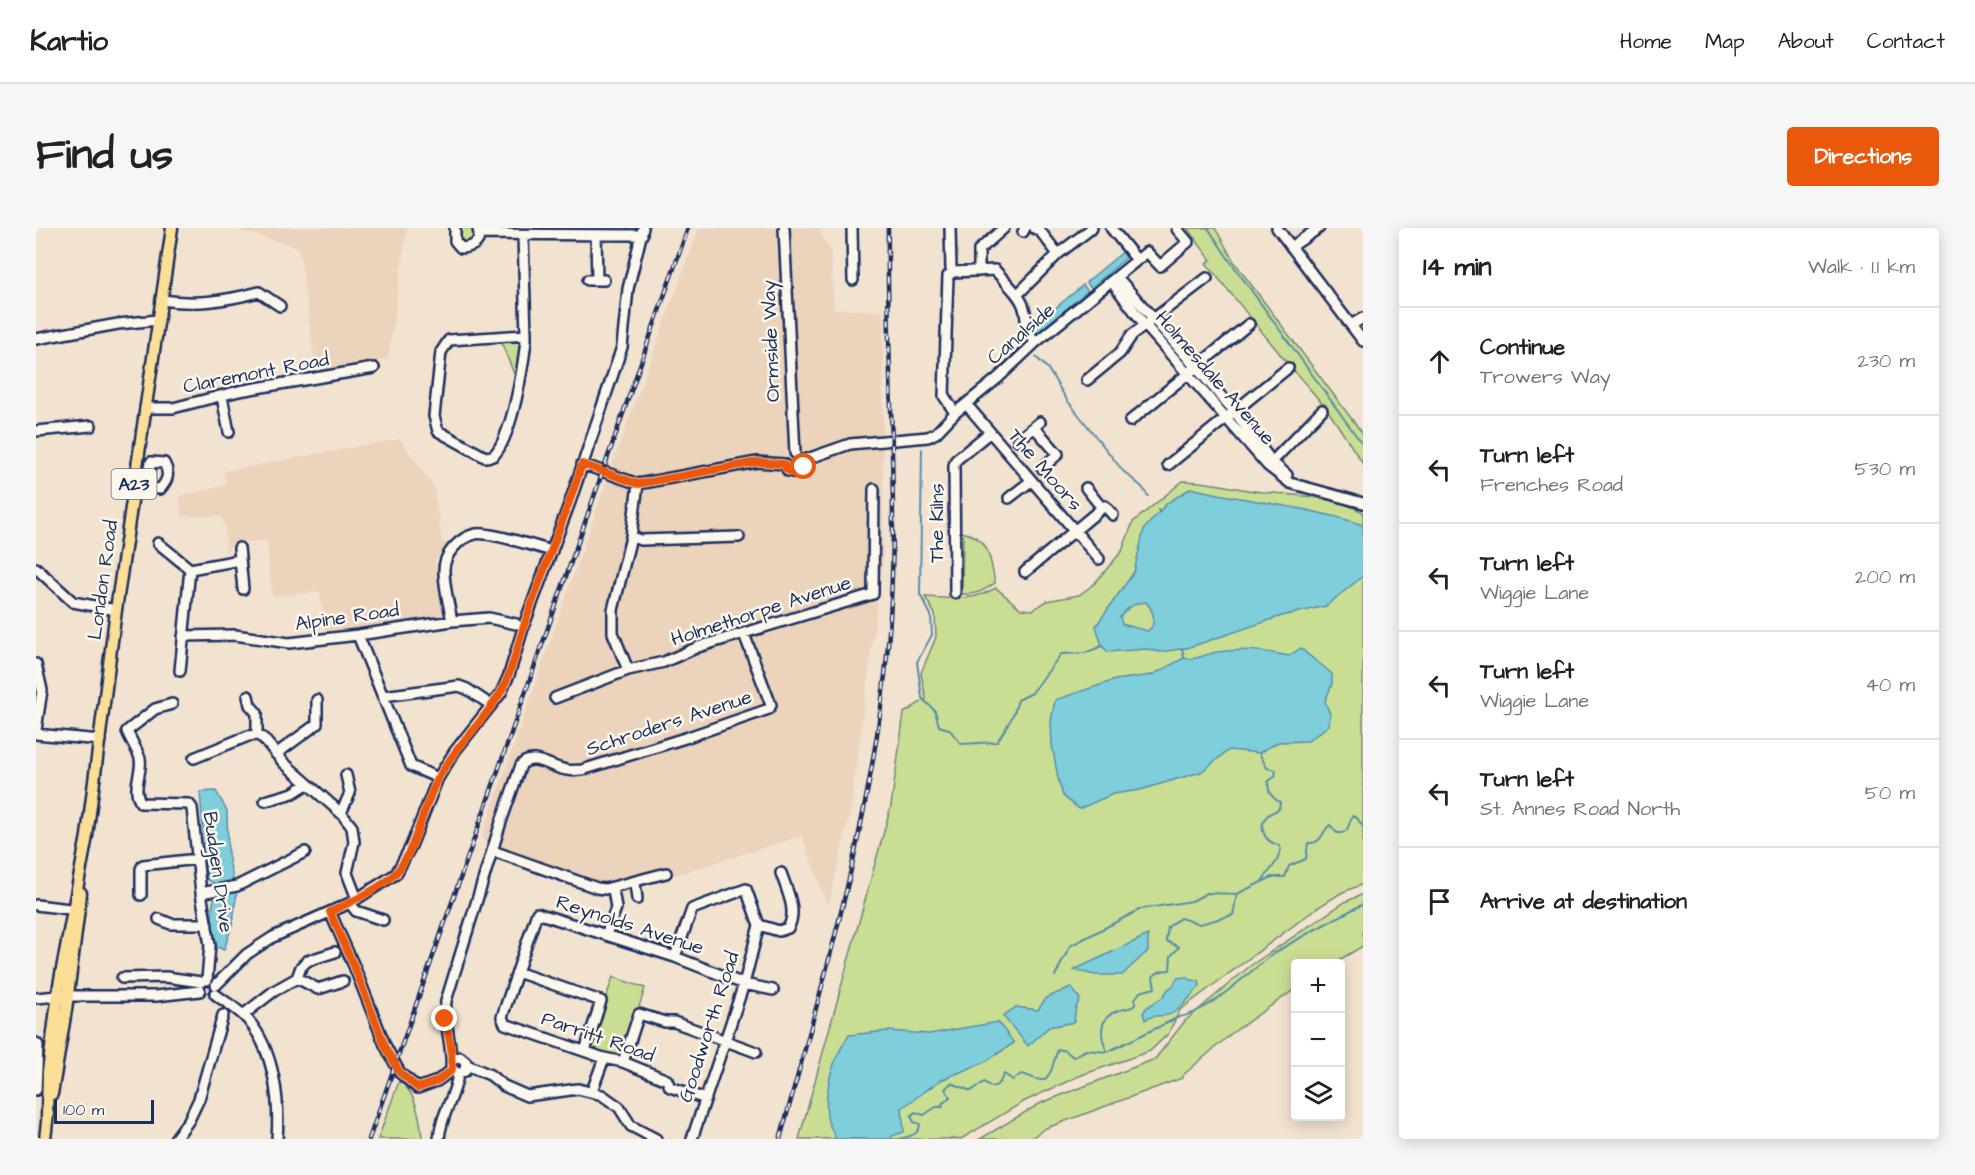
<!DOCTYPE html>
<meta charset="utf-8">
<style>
:root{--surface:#fff;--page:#f6f6f6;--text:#222;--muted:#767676;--line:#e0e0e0;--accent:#ea580c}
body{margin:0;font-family:"Architects Daughter",sans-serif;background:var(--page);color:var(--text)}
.controls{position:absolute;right:18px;bottom:18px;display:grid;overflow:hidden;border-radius:6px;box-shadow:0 3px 15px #0003}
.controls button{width:54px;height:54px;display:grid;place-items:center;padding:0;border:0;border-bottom:2px solid var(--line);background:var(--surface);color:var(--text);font:30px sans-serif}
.scale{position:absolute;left:18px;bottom:15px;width:100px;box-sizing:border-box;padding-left:6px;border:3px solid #1b2f5e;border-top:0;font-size:16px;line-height:21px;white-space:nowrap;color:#1b2f5e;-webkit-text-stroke:4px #fbf7ec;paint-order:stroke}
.stop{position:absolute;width:18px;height:18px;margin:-14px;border:4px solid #ea580c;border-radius:50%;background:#fff}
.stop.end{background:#ea580c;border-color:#fff;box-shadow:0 2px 6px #0008}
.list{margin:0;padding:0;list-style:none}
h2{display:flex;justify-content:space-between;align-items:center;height:78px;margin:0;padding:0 24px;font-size:26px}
h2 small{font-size:20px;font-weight:400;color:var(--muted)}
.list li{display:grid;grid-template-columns:39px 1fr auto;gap:18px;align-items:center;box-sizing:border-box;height:108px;padding:0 24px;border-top:2px solid var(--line)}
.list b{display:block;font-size:22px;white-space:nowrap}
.list p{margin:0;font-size:20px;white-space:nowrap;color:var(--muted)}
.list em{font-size:20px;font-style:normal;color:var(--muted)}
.icon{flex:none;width:33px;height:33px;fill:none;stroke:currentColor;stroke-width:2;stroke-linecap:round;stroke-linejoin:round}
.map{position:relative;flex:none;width:1327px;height:911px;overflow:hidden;border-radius:6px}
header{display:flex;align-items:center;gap:36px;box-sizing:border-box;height:84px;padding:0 30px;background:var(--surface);border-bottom:2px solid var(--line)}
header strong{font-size:28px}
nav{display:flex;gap:33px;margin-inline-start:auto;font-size:21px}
.intro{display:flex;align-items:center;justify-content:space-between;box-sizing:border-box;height:144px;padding:0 36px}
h1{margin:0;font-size:42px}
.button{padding:15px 27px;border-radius:6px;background:var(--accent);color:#fff;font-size:21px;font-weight:700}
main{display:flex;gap:36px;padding:0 36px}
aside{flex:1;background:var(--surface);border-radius:6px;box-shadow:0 3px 15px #0003}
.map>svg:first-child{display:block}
</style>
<header>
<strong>Kartio</strong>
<nav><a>Home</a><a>Map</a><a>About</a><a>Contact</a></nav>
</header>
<div class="intro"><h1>Find us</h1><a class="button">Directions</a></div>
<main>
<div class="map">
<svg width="1327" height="911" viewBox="0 0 1327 911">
<rect width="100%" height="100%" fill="#f2e2d0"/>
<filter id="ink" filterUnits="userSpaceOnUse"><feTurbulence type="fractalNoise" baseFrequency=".0167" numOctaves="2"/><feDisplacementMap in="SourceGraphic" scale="12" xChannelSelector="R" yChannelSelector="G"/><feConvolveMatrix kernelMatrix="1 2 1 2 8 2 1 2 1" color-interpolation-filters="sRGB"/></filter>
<g filter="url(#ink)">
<path fill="#ebd3bc" d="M196 0H371L352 131 281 146 263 20Z
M663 0H784L787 12 794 20 798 81 847 83V333L814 584 792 679 766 608 635 648 630 653 626 641 575 656 563 654 532 644 445 611 578 232Z
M364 211 398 260 406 313 415 317 398 333 404 352 409 390 298 406H289L284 364 236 368 231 313H198L190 325 189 298 185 288H146L143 268 190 257 188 243Z"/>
<path fill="#cade93" stroke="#728678" stroke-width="1.5" d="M421 0H439L440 7 436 15H425L421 11Z
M1151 0H1179L1199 35 1327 206V236L1291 181 1248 131 1170 35 1175 32Z
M487 110 483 149 479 148 464 111Z
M1147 253C1174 253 1200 261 1226 264 1263 268 1293 267 1327 284V656L1305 665 1281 680 1144 782 1132 806 1114 823 1043 848 989 873 925 911H763L855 578 868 485 890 471 885 445 900 409 899 386 889 369C918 370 934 374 960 360L985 381 997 382 1011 373 1043 367 1058 356 1086 323 1097 294Z
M924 304C954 308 954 330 959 355 948 362 939 368 926 366L927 309Z
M1327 666V718L1298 735 1260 736 1259 761 1196 805 1146 848V850L1008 901 994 911H944L1005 875 1119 831 1149 793 1214 738 1309 674Z
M577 749 609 760 587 829 583 830 570 824 558 823 554 817Z
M363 853C380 863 385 893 386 911H342Z"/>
<path fill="#7fcedc" stroke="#578eaa" stroke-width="1.5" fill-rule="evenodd" d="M1088 23 1092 28 1055 60 1050 54Z
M1047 57 1052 63 999 107 994 101Z
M1155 260C1212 274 1272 278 1327 297V348L1290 378 1246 388 1151 420 1124 424 1111 421 1072 424 1066 418 1060 398 1098 344 1108 301 1131 275ZM1110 374C1117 382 1119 389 1116 399L1111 403 1086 396 1084 389C1092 379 1098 375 1110 374Z
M1265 420C1274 430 1286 436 1296 446V456L1289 473 1294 486 1293 497 1272 513 1242 514 1223 525 1193 522 1165 544 1104 562 1077 566 1043 581 1027 568 1022 550 1016 517 1015 493 1019 472 1079 452 1116 447 1148 430C1160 433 1169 426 1181 424 1206 420 1228 423 1253 428Z
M180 563 191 583 192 627 198 655 180 657 171 651 164 564Z
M201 662 197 694 188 722 177 717 176 681 179 666Z
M1112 707V723L1086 747H1059L1038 742Z
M1150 749 1155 752 1163 753 1164 758C1155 767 1145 783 1132 787 1123 789 1117 786 1109 792L1107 785 1110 780 1127 769 1132 761 1137 758 1141 750Z
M1035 759 1044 771 1040 779 1038 794 1013 799 992 818 967 788 980 779 1002 782 1010 770Z
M962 794 978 815 949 834 905 852 866 880 868 904 856 908 855 911H800C797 904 792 896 791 889 788 860 797 830 813 807L852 803 893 806Z"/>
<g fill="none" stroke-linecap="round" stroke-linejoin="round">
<path stroke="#578eaa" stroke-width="2" d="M1172 0 1194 33 1327 217
M1000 129 1012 141 1031 172 1087 243 1106 259 1112 268
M886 221 884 366 895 387 896 407 881 434 886 470 899 483 903 498 913 501 925 516 961 514C971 497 977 492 982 472L996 465 1025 426 1049 425 1066 418
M1122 282 1124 284
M1146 420 1148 430
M1223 525 1231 540 1240 542 1239 548 1232 554C1232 563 1235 570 1244 574L1243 581C1239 583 1233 585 1230 589 1222 600 1229 614 1242 617L1245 621 1241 633 1226 653
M1201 666 1236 649H1249L1253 638 1270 631 1272 615C1287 616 1285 604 1294 597L1301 605H1306L1311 602 1316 588 1321 590 1327 599
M1019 748 1034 718 1105 681 1156 673 1171 665 1201 666
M1071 824C1064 808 1062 790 1081 783 1088 780 1093 782 1099 777V771L1104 764 1119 760 1117 749C1121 743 1127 742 1134 742L1135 728 1143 719 1130 713 1132 699 1144 690 1164 696 1197 687 1201 666
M863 911C873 908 883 908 884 896L878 894 875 888 879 884 888 887 900 879H907L906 876 914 869 909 861 915 855 935 863 948 854 955 859C963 858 965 852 968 846L977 852 985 846C994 847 999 853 1009 852L1015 843 1022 821 1030 823 1037 829 1050 822 1071 824 1143 789C1174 785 1214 741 1242 723 1269 706 1299 691 1327 676"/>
<g stroke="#1b2f5e" stroke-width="14">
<path id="minor" d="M419 0V13L425 20C437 19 446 15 442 1
M748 0 759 225
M816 0 817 52
M914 0 915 41 917 44
M998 0 1004 3 1022 26
M1075 0 1101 32
M1241 0 1327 113
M987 4 989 0
M444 6 606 7
M487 7 490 107V112C487 140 476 210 457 228L449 229 402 203 398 188 405 124 413 112 490 107
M560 8 561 52
M1255 19 1283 0
M943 43V22L968 0
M1081 49 1199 184 1236 234 1251 247
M552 52H568
M1075 53 1109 97 1232 238 1254 255 1327 275
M981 67 1022 26 1056 0
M125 72C161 77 188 73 223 64L244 78
M1315 97 1327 90
M0 111 82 96 122 92
M1051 152 1084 125 1096 107 1171 50
M186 169 193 204
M930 176 1063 331
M109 180H137L203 163 338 140
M919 185 908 168 912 48 917 44 959 42C968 53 984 66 988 80 994 98 983 95 1000 114
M1094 193 1213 96
M998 199 1022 226 1006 240
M0 203 55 198
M982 212 1004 194
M768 232 814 216 892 209 900 205 919 185 962 150 1000 114 1111 24 1124 38 1152 14 1141 1
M546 236 602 256 721 234 748 236 752 243 760 245 766 242 768 232
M1132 237 1252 140
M1232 238 1286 182
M100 244H113V260L124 261C132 252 134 246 128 235L115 234 113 244
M973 270 995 253
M1066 280 1069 278 1077 287
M595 309 605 312 703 309
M122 315 154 341 204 332
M203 320 207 361
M0 340 37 374 80 382
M989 344 1066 280 1050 260
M919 365 918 237 920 232 953 205
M416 393C413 377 408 359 408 342 408 326 423 310 439 306 452 303 501 319 516 323
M322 407 375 538 402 550
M147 408 199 407 253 415 322 407 416 393 453 390 480 396
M0 436 6 462 0 502
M592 442 577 405V382L595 309 602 256
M144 443 154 341
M212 468 214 477 221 485V507
M347 468 423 458 431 461 455 477
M519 470 592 442 628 434 662 419 837 366 838 261
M136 476 119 481 91 503C93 509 104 527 104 531 107 544 95 560 105 575L153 576 156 580 165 665 174 717 171 752
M0 506 64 512
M240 526 281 496V472
M158 530 212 508 221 507 227 510 248 535 305 585 316 599 318 614 311 645 321 671
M229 573 257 565 271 556
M305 585 314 565 310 547
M457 623 561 660 569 661 630 645
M599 655 601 671
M165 665 201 658 269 624
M105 667V641L107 637 162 631
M314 675 320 683 347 692
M0 677 42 682
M294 684 318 738 349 817 364 845 382 860 401 853 416 842
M123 691 135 696H171
M570 707 580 680 577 661
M639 729 656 681 710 661 723 697
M481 744 565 773 549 823
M86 750 130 749 165 754
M261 750 282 761 307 753
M180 757 211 726 237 709 314 675 360 646 375 618 402 550 419 523 465 465 473 447 488 397 534 274 586 119 592 61 607 0
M179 766C190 775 203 781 212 792 238 822 244 872 241 911
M0 770 22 768H120L164 763
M207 787 238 763 261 750 265 739 271 733 299 724
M0 815 2 817 0 862
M416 832 424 829 430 834 429 843 422 846
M587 834 603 786 629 794H638L720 824
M431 837 454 847 468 858 491 868 542 861 566 867 583 879 595 898 620 911
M422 846 415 840C417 817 407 796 410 773L465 594 485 537C497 524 515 540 531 542 535 543 541 542 546 542L649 510 733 481 735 477 708 406
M556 863 568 830
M670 871 634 859 631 852 587 834 568 830 469 796 466 789 501 685 639 729 708 756 737 762
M139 911 153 892 163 871 187 787
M403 911C405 885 419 870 422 846
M656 911 708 756 723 697 743 703 752 700C762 683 751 663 745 645"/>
</g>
<g stroke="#1b2f5e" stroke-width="15">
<path id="major" d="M16 866 30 782 45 665
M11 889 12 844 23 757 51 608 80 382 136 0
M9 911 12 885"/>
</g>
<use href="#minor" stroke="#fbf7ec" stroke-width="9"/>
<use href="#major" stroke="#fbdf96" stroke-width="10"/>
<g stroke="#1b2f5e" stroke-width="4.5">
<path id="rail" d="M333 911 652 0
M744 911C789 749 837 586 852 417 864 278 850 139 852 0"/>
</g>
<use href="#rail" stroke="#fbf7ec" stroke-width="2" stroke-dasharray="7" stroke-linecap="butt"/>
</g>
</g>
<g fill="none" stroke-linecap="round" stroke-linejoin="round" filter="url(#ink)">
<path stroke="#ea580c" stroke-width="8" d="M409 791 415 819 416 842 401 853 382 860 364 845 349 818 318 738 294 684C311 676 348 659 360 645 382 618 386 579 403 549 420 518 447 494 465 464 477 443 481 418 489 395 507 342 529 290 546 236L602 256 721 234 748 236 750 241 756 245 763 244 768 239"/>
</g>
<g text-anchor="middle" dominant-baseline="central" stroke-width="5" stroke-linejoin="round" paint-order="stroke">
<rect fill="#fbf7ec" stroke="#5e6b89" stroke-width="1.5" x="75.5" y="241" width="45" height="30" rx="4.5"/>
<g font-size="18" font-weight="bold" fill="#1b2f5e">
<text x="98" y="256">A23</text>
</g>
<g font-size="20" fill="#1b2f5e" stroke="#fbf7ec">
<text transform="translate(985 106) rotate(-41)">Canalside</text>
<text transform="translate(735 113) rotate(-92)">Ormside Way</text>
<text transform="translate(220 145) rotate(-11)">Claremont Road</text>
<text transform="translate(1179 150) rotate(49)">Holmesdale Avenue</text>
<text transform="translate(1009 242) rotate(49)">The Moors</text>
<text transform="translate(901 295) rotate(-90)">The Kilns</text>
<text transform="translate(67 352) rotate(-82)">London Road</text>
<text transform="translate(725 383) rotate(-18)">Holmethorpe Avenue</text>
<text transform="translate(311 389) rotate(-8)">Alpine Road</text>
<text transform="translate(633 495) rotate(-18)">Schroders Avenue</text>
<text transform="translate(182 644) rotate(82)">Budgen Drive</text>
<text transform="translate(594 697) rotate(18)">Reynolds Avenue</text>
<text transform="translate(673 799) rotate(-72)">Goodworth Road</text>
<text transform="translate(562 809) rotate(19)">Parritt Road</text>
</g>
</g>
</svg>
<div class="controls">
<button>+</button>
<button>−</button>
<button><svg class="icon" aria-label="layers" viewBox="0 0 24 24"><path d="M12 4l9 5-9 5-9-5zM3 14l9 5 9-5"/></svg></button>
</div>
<div class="scale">100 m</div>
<div class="stop" style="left:768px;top:239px"></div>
<div class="stop end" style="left:409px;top:791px"></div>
</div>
<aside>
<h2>14 min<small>Walk · 1.1 km</small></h2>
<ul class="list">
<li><svg class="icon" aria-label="ahead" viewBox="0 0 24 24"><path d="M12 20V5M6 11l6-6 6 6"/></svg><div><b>Continue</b><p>Trowers Way</p></div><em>230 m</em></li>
<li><svg class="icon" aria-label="left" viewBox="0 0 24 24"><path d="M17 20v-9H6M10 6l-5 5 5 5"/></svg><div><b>Turn left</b><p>Frenches Road</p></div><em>530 m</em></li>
<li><svg class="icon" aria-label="left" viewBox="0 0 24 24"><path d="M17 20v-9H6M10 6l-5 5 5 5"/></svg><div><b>Turn left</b><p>Wiggie Lane</p></div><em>200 m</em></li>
<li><svg class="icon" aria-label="left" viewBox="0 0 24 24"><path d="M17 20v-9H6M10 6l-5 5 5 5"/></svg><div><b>Turn left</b><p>Wiggie Lane</p></div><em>40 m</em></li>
<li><svg class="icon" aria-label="left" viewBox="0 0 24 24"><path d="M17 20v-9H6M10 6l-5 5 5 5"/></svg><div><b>Turn left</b><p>St. Annes Road North</p></div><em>50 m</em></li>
<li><svg class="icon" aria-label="arrive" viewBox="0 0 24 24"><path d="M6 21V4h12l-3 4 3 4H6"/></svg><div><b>Arrive at destination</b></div></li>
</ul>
</aside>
</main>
